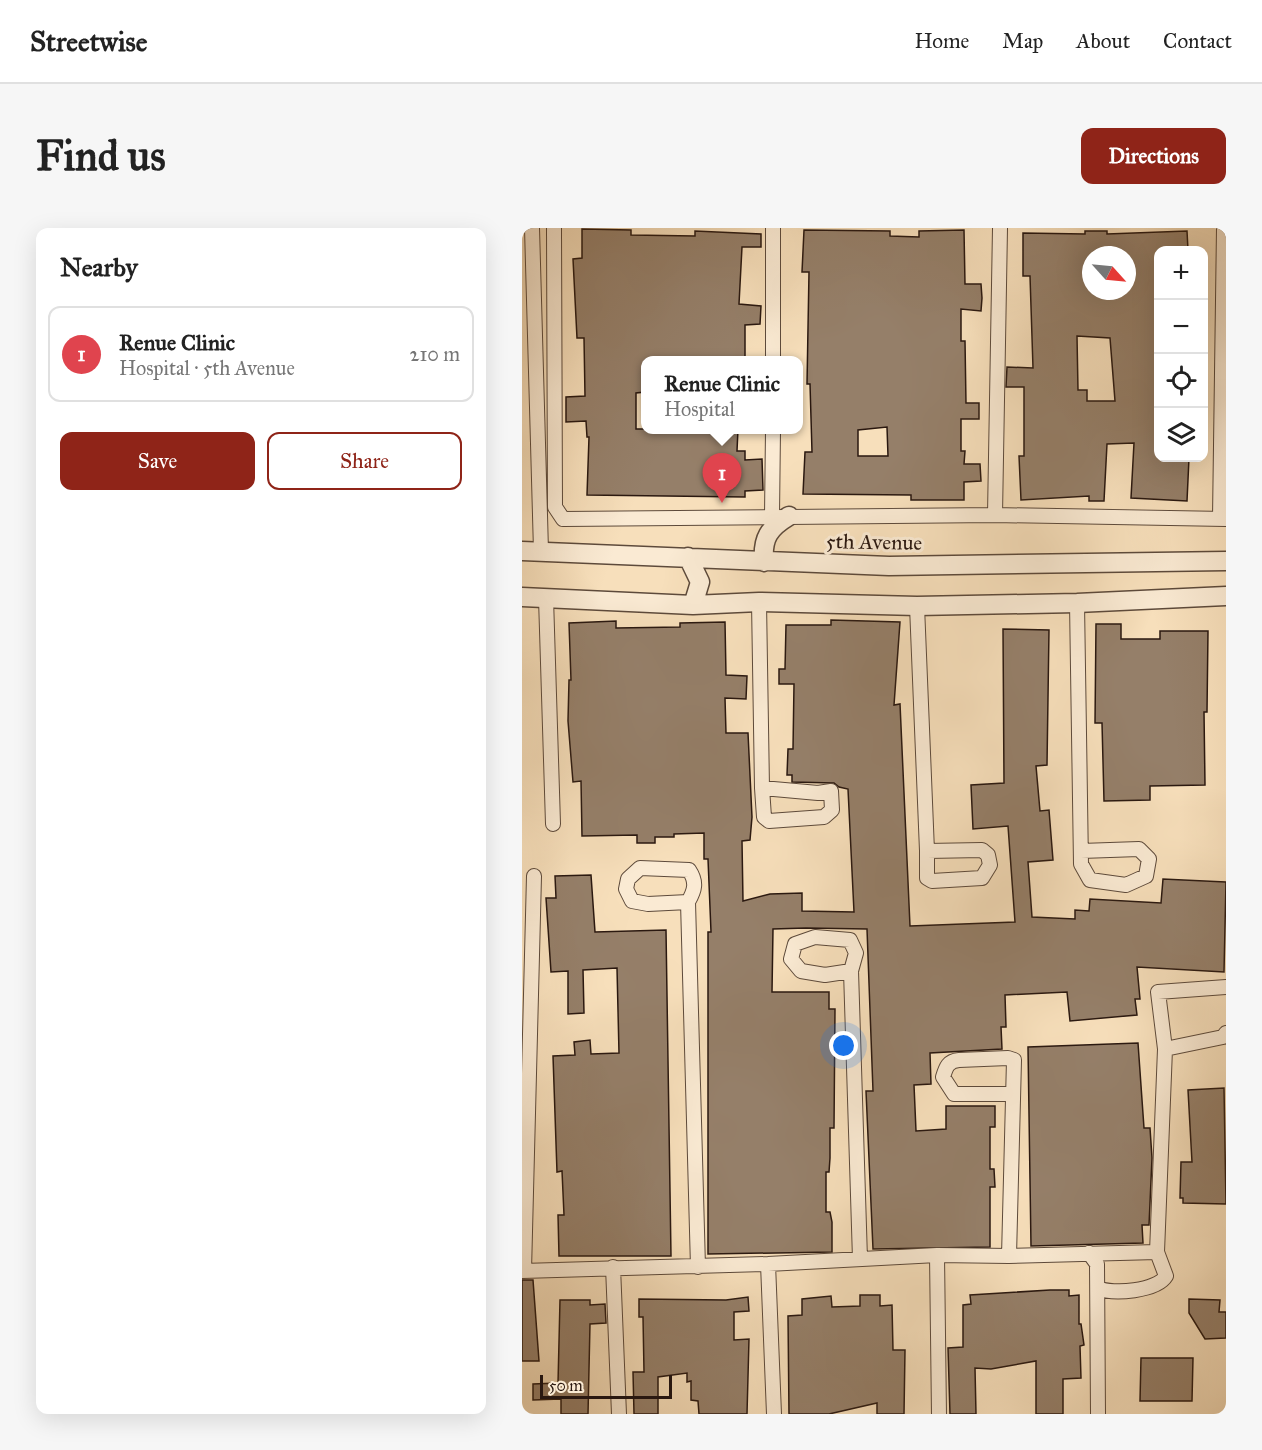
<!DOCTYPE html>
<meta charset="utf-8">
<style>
:root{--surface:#fff;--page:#f6f6f6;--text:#222;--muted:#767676;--line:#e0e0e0;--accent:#8f2418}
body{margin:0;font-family:"IM FELL Great Primer",serif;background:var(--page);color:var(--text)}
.controls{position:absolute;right:18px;top:18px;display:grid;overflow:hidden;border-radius:12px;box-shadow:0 6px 24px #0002}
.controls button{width:54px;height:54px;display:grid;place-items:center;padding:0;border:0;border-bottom:2px solid var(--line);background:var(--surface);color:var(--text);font:30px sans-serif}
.compass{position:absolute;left:560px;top:18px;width:54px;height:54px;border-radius:50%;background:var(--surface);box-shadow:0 6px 24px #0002;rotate:117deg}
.scale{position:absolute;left:18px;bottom:15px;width:132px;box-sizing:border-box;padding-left:6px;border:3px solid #2a1810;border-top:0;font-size:16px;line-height:21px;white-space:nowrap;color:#2a1810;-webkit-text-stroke:4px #faead3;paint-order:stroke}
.you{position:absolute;left:322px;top:818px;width:21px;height:21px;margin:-15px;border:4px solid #fff;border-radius:50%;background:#1a73e8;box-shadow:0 0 0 9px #1a73e833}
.badge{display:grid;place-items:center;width:39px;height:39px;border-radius:50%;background:var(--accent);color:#fff;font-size:20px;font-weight:700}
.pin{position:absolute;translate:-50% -50px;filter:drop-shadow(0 2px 3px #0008)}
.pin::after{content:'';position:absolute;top:32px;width:21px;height:18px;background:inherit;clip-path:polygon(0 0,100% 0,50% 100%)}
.popup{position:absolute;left:119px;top:128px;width:162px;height:78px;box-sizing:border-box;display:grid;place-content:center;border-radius:12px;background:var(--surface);filter:drop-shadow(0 2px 4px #0005);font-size:20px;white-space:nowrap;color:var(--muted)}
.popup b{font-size:22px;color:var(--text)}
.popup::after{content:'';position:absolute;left:50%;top:100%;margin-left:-12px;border:12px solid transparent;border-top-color:var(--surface)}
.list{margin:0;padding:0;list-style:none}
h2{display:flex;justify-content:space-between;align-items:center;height:78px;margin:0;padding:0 24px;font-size:26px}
h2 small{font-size:20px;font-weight:400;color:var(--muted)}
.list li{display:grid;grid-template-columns:39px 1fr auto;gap:18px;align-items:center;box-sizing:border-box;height:96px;margin:0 12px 12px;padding:0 12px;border:2px solid var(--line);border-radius:12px}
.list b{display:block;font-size:22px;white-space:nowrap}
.list p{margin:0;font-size:20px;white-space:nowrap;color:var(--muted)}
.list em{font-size:20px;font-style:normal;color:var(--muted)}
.actions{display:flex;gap:12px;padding:18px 24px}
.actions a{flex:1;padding:14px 0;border:2px solid var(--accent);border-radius:12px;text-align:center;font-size:21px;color:var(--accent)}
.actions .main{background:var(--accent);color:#fff}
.icon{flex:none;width:33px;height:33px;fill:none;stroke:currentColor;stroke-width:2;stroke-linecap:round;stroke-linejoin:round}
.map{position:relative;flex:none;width:704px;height:1186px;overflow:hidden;border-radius:12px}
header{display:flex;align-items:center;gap:36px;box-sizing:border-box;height:84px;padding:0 30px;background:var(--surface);border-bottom:2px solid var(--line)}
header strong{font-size:28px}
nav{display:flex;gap:33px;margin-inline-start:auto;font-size:21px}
.intro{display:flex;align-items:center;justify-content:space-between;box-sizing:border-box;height:144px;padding:0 36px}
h1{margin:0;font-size:42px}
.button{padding:15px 27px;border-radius:12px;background:var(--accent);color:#fff;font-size:21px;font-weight:700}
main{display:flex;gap:36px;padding:0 36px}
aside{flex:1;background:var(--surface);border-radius:12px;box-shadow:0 6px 24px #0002}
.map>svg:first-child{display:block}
</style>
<header>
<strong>Streetwise</strong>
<nav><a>Home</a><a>Map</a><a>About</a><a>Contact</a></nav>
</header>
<div class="intro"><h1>Find us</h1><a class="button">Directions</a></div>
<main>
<aside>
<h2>Nearby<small></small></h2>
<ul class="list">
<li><span class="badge" style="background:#e0444e">1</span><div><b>Renue Clinic</b><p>Hospital · 5th Avenue</p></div><em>210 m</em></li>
</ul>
<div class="actions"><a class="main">Save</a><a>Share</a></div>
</aside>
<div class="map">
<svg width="704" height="1186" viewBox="0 0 704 1186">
<rect width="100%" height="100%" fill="#f7dfbb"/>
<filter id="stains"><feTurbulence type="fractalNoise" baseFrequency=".00333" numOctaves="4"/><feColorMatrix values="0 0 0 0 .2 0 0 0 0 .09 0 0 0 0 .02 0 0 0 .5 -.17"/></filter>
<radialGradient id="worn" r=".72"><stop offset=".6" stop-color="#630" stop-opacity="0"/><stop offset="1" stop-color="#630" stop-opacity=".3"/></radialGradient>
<path fill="#957f69" stroke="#2a1810" stroke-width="1.5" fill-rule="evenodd" d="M60 1 109 2V7L173 8V3L239 6V19H220L217 76 239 78 238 96 223 97V132H123V164L114 165V201H216L215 223H223V232L240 231 241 262 223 263V269L65 267 67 209H65L64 193 44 194V169L63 168 62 110H55L51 31 60 30Z
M282 2 368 3V8L397 9V3L442 2 443 56H459L460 70 459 83 439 81V113H443L444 175H457V191H439V223H443L442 236H458L459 253 442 254V272H389V267L281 266 283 224H290L288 156H285L287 44H280ZM365 199 366 228H336V202Z
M563 3H585V6L665 3 666 22H636V230H667L665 273 609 270 612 215 585 216 582 273H567V268L499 272 497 228H502V159H484L485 139 511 140 508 48H501V5L563 6ZM569 27H605V63H569ZM555 108 588 110 593 173H565V162H556Z
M309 392 378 394 372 477 378 476 388 698 493 694 486 598 451 601 449 557 482 555 481 401 527 402 525 537 514 538 518 583 527 582 531 632 506 634 510 689 553 691V682L567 683 568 671 639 675 641 651 704 654 702 744 615 739 618 771H613L615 787 548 793 545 764 483 767 484 799H479L480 821 408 825 409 856 392 857 394 903 424 901V878H473V899H468V941H472L473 959H468V1019L351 1021 344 863H351L345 701 284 700 251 701 250 764H307V781H313L312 900H308V930L307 944H304V984H308L310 994V1024L186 1026V704H189L186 631H182V605L152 606V609H133V615H115V607L60 608 59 553 51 554 46 493 47 452H49L47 395 94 393V400L158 399V395L203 394 204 447 225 448 224 471 203 470 204 505H226L230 589 228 612 220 613 221 673 248 666 280 665V683L332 684 326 561 317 559 312 555 270 554V547H265L266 521H271L272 456H257V441H263L264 397H309Z
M574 396H599V411H638V403H686L685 484H682L683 557 628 558V572L582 573 580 495H573Z
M69 647 73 704 144 702 149 1028H37L36 987H42L40 943 35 944 31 828 53 827 52 814 68 812 69 826 97 825 95 740 61 742 62 785 46 786V743L29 744 24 670H34L33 648Z
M616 815 622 900H628L630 930 627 997H620L621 1015 509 1018 506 819Z
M702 860 704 976 661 975V970H658L659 934H670L666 862Z
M0 1052H11L17 1133H0Z
M528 1062H547V1068L557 1067V1096H559L562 1117 558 1118 559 1150 541 1151V1186H514V1133L469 1141 453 1140 454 1186H428L426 1120 441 1119V1077L449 1076 448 1067Z
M338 1067H358V1078L370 1077 371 1122H383L382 1186H355V1175L307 1186H267L266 1088 280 1087V1071L309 1068 310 1079 338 1078Z
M226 1069 227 1083 212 1084V1112L227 1111 225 1186H177L176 1173 169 1172V1153L165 1154V1145L136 1149V1186H112L111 1144H122L121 1089H117V1071L204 1072Z
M667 1071 698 1072 697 1084H704V1110L683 1111 667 1085Z
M38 1072H68V1077L83 1076 84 1095 68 1096 66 1186H39V1171L11 1172V1156L36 1155Z
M619 1130H671L670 1173H618Z"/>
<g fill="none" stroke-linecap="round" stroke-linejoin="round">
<g stroke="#5d4a3b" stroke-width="16">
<path id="minor" d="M10 0 19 323
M32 0 33 279 41 291 473 287 704 291
M251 132V0
M473 287 478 0
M250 288 251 202
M698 290 702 0
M24 370 31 596
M237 374 240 560
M555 375 559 636 568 652 604 657 624 648 627 631 617 621 559 623
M395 378 405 623
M240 560 296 565 309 563 310 582 302 589 247 593 242 589Z
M460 622 466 627 468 637 460 650 410 653 405 650V623Z
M166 674 126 676 110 673 104 661 106 651 118 640 167 642C175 654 173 662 166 674L176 1039
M329 743 303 747 279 743 269 731 273 716 293 709 328 712 334 725 329 743 338 1031
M643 821 701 809 704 805
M567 1025 575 1036 576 1186
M415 1027 417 1186
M487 1028 492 832 486 830 437 832C426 833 424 839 421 849L432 866H491
M246 1036 252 1186
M91 1039 97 1186
M0 1043 246 1036 415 1027 487 1028 635 1024
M2 1043 12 648
M576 1060C591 1067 635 1063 644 1048L635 1024 643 821 636 764 704 759"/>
</g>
<g stroke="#5d4a3b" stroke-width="21">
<path id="tertiary" d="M0 323 367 338 704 333
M166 329 178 354 171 377
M242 334C240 310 247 300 267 288
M0 369 171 377 237 374 395 378 555 375 704 368"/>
</g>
<use href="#minor" stroke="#faead3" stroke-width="14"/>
<use href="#tertiary" stroke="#faead3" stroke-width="18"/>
</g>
<g text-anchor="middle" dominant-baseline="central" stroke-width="6" stroke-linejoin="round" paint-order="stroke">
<g font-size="21" fill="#2a1810" stroke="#faead3">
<text transform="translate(352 314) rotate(1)">5th Avenue</text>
</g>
</g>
<rect width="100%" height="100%" filter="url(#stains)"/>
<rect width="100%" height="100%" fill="url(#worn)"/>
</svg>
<div class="controls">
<button>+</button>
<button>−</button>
<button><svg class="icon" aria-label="locate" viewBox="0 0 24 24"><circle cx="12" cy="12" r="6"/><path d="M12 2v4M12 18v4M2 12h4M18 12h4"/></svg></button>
<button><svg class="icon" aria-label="layers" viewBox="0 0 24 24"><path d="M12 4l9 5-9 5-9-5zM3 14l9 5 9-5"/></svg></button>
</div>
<svg class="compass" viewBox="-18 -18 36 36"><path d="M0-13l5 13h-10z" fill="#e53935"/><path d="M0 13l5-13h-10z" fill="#767676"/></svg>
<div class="scale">50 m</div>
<div class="you"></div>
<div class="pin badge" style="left:200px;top:275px;background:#e0444e">1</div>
<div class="popup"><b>Renue Clinic</b>Hospital</div>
</div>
</main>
